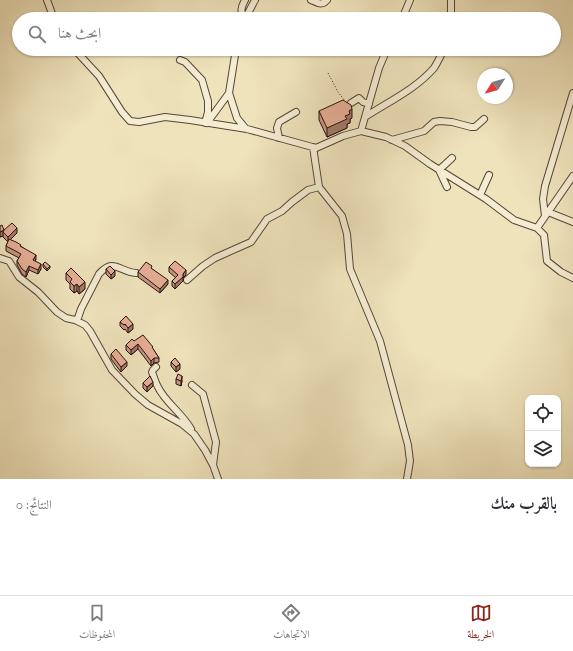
<!DOCTYPE html>
<html lang="ar">
<meta charset="utf-8">
<style>
:root{--surface:#fff;--page:#f2f2f3;--text:#2b2b33;--muted:#7c7c81;--line:#e1e1e2;--accent:#8f2418}
body{margin:0;font-family:"Sorts Mill Goudy",Amiri,serif;background:var(--page);color:var(--text);direction:rtl}
.controls{position:absolute;right:12px;bottom:12px;display:grid;overflow:hidden;border-radius:8px;box-shadow:0 1px 3px #0004}
.controls button{width:36px;height:36px;display:grid;place-items:center;padding:0;border:0;border-bottom:1px solid var(--line);background:var(--surface);color:var(--text);font:20px sans-serif}
.compass{position:absolute;left:477px;top:68px;width:36px;height:36px;border-radius:50%;background:var(--surface);box-shadow:0 1px 3px #0004;rotate:233deg}
.list{margin:0;padding:0;list-style:none}
h2{display:flex;justify-content:space-between;align-items:center;height:52px;margin:0;padding:0 16px;font-size:17px}
h2 small{font-size:13px;font-weight:400;color:var(--muted)}
.icon{flex:none;width:22px;height:22px;fill:none;stroke:currentColor;stroke-width:2;stroke-linecap:round;stroke-linejoin:round}
.map{position:relative;flex:none;width:573px;height:479px;overflow:hidden;direction:ltr}
.search{position:absolute;background:var(--surface);box-shadow:0 1px 3px #0004;left:12px;right:12px;top:12px;height:44px;display:flex;align-items:center;gap:10px;box-sizing:border-box;padding:0 14px;border-radius:22px;color:var(--muted);font-size:15px}
.sheet{height:116px;background:var(--surface)}
nav{display:flex;justify-content:space-around;align-items:center;box-sizing:border-box;height:56px;border-top:1px solid var(--line);background:var(--surface);font-size:11px;color:var(--muted)}
nav a{display:grid;justify-items:center;gap:2px}
nav .on{color:var(--accent)}
.map>svg:first-child{display:block}
</style>
<div class="map">
<svg width="573" height="479" viewBox="0 0 573 479">
<rect width="100%" height="100%" fill="#efe3bc"/>
<filter id="stains"><feTurbulence type="fractalNoise" baseFrequency=".005" numOctaves="4"/><feColorMatrix values="0 0 0 0 .2 0 0 0 0 .09 0 0 0 0 .02 0 0 0 .5 -.17"/></filter>
<radialGradient id="worn" r=".72"><stop offset=".6" stop-color="#630" stop-opacity="0"/><stop offset="1" stop-color="#630" stop-opacity=".3"/></radialGradient>
<g fill="none" stroke-linecap="round" stroke-linejoin="round">
<g stroke="#564637" stroke-width="8">
<path id="minor" d="M47 0 54 19
M311 0C318 3 322 6 327 0
M244 19C240 12 241 7 245 0
M245 19 255 0
M402 19 410 0
M451 19V0
M74 49 99 76 122 112 130 121 139 122 165 117 190 120 247 129 316 148 343 136 361 131 386 137 405 146 430 164 486 199 514 220 537 228 544 235 547 261 561 272 573 278
M236 49 229 93 237 118 246 129
M180 60 185 62 202 80 208 101V112L205 123
M351 103 359 98 363 102 369 104
M365 117 379 68 387 49
M207 123 229 93
M361 131 365 117C388 102 416 89 434 68 438 62 441 55 444 49
M279 138 277 128 279 122 296 112
M392 140 424 131 434 122 440 121 452 122 471 127H475L484 119
M313 147 319 187 342 216 347 234 350 269 380 341 408 445 410 461 407 479
M447 187 439 170 452 158
M480 195 489 175
M548 212 573 222
M545 216 543 199 545 186 573 93
M537 228 573 176
M0 258 9 261 19 277 38 292 57 312 66 318 75 320 85 325 90 331 112 370 135 394 148 405 182 424 194 434 205 450 213 465 218 479
M187 280 203 266 215 258 251 242 267 219 282 211 292 202 308 190 319 187
M77 321 81 309 99 274C114 257 119 272 136 273
M156 367 153 370 152 372C154 377 155 382 158 387 165 402 182 413 191 429
M192 385 203 394 216 442 213 465"/>
</g>
<path stroke="#23120b" stroke-width="1" stroke-dasharray="1 2" stroke-linecap="butt" d="M328 73 338 92 345 101"/>
<use href="#minor" stroke="#f5edd3" stroke-width="6"/>
</g>
<path fill="#c79682" stroke="#23120b" d="M319 111 352 118 350 119V123L347 124V128L327 137 319 120Z
M0 226 4 230 17 233 10 240 21 246 36 259 35 261 41 269 38 274 29 270 26 277 22 274 17 265V261L19 258 6 251V246L8 242 3 237V236L0 237Z
M43 264 50 268 47 271 43 267Z
M169 267 186 275 183 278V281L175 289 172 286V281L176 278 169 272Z
M106 269 115 276 111 279 106 274Z
M152 269 168 284 160 293 138 277V272Z
M66 273 85 289 79 294 77 291 74 293 70 289V284L66 280Z
M120 322 133 329 128 333 125 329 124 330 120 326Z
M134 341 153 349 159 358V362L154 363 151 366 138 349 131 355 126 350V345Z
M111 354 127 366 121 372 111 359Z
M171 362 180 369 176 372 171 366Z
M176 379 182 381 181 386 176 384Z
M143 383 153 386 147 392 143 388Z"/>
<path fill="#a27a6a" stroke="#23120b" d="M352 109V118L350 119V123L347 124V128L327 137V128L345 116 349 111Z
M17 228V233L8 242V237Z
M4 230 3 232V236L0 237V232Z
M36 255V259L33 265V260Z
M41 264V269L38 274V270Z
M29 266V270L26 277V272Z
M50 266V268L47 271V269Z
M186 270V275L183 278V274Z
M115 271V276L111 279V275Z
M183 277V281L175 289V284Z
M168 280V284L160 293V289Z
M85 282V289L79 294V287Z
M77 284V291L74 293V286Z
M133 324V329L128 333V328Z
M138 344V349L131 355V350Z
M154 358V363L151 366V361Z
M127 362V366L121 372V367Z
M180 364V369L176 372V367Z
M182 376V381L181 386V381Z
M153 382V386L147 392V387Z"/>
<path fill="#e7ae97" stroke="#23120b" d="M343 100 351 105 352 109 349 111 350 114 345 116 347 119 327 128 319 111Z
M12 223 17 228 8 237 3 232 4 230 0 232V226L2 225 4 230Z
M9 239 16 242 21 245 20 246 36 255 33 260 41 264 38 270 29 266 26 272 22 269 17 261 21 254 6 246Z
M175 261 186 270 183 274V277L175 284 172 281 178 275 169 267Z
M45 262 50 266 47 269 43 264Z
M146 262 152 266 151 268 168 280 160 289 138 272Z
M110 266 115 271 111 275 106 269Z
M71 268 85 282 79 287 77 284 74 286 70 282 72 279 66 273Z
M126 316 133 324 128 328 125 324 124 325 120 322Z
M143 335 153 347H152L159 358H154L151 361 138 344 131 350 126 345 132 339 134 341Z
M116 349 127 362 121 367 111 354Z
M175 358 180 364 176 367 171 362Z
M178 374 182 376 181 381 176 379Z
M150 376 153 382 147 387 143 383Z"/>
<rect width="100%" height="100%" filter="url(#stains)"/>
<rect width="100%" height="100%" fill="url(#worn)"/>
</svg>
<div class="controls">
<button><svg class="icon" aria-label="locate" viewBox="0 0 24 24"><circle cx="12" cy="12" r="6"/><path d="M12 2v4M12 18v4M2 12h4M18 12h4"/></svg></button>
<button><svg class="icon" aria-label="layers" viewBox="0 0 24 24"><path d="M12 4l9 5-9 5-9-5zM3 14l9 5 9-5"/></svg></button>
</div>
<svg class="compass" viewBox="-18 -18 36 36"><path d="M0-13l5 13h-10z" fill="#e53935"/><path d="M0 13l5-13h-10z" fill="#7c7c81"/></svg>
<div class="search"><svg class="icon" aria-label="search" viewBox="0 0 24 24"><circle cx="10" cy="10" r="6"/><path d="M15 15l6 6"/></svg>ابحث هنا</div>
</div>
<section class="sheet">
<h2>بالقرب منك<small>النتائج: 0</small></h2>
<ul class="list">
</ul>
</section>
<nav>
<a class="on"><svg class="icon" aria-label="map" viewBox="0 0 24 24"><path d="M3 6l6-2 6 2 6-2v14l-6 2-6-2-6 2zM9 4v14M15 6v14"/></svg>الخريطة</a>
<a><svg class="icon" aria-label="directions" viewBox="0 0 24 24"><path d="M12 3l9 9-9 9-9-9zM9 14v-3h6M13 9l2 2-2 2"/></svg>الاتجاهات</a>
<a><svg class="icon" aria-label="saved" viewBox="0 0 24 24"><path d="M7 4h10v16l-5-4-5 4z"/></svg>المحفوظات</a>
</nav>
